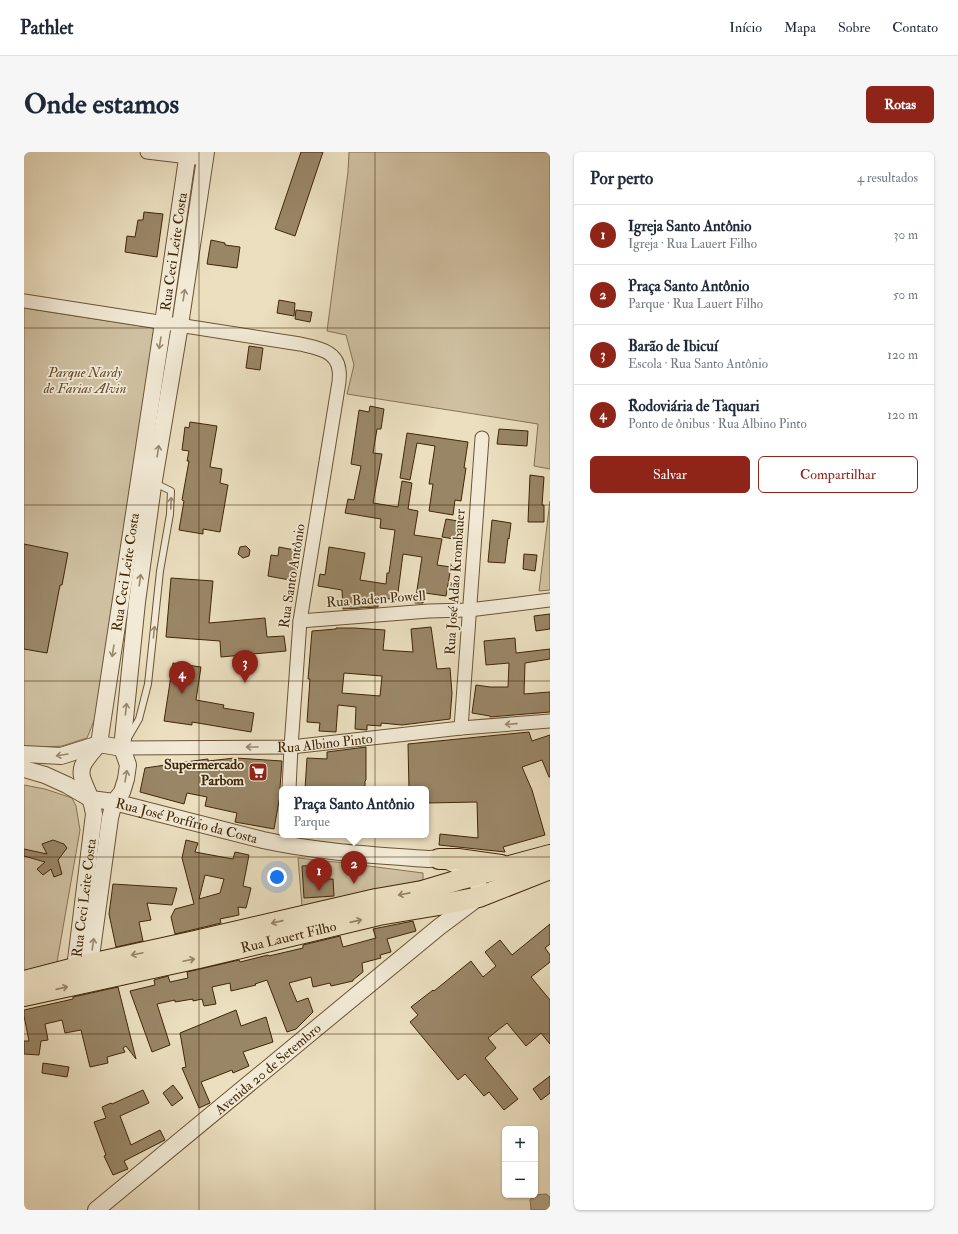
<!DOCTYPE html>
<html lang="pt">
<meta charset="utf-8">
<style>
:root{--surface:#fff;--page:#f6f6f7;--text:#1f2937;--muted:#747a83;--line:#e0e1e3;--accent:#8f2418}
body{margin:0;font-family:"IM FELL Double Pica",serif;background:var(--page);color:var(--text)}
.controls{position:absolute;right:12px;bottom:12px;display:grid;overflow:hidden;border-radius:6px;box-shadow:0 1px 3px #0004}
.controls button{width:36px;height:36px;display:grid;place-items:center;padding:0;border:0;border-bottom:1px solid var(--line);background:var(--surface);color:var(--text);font:20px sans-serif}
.you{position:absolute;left:253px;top:725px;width:14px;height:14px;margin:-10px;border:3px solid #fff;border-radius:50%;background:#1a73e8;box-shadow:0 0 0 6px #1a73e833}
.badge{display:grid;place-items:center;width:26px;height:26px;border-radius:50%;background:var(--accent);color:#fff;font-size:13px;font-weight:700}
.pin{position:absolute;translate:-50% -33px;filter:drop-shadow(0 1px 2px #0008)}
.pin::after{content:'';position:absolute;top:21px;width:14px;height:12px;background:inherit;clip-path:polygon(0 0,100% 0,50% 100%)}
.popup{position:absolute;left:255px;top:634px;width:150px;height:52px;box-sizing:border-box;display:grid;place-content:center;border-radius:6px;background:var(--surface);filter:drop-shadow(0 1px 3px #0005);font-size:13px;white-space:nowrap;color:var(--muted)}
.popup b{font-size:15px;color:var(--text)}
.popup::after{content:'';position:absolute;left:50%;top:100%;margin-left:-8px;border:8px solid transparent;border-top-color:var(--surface)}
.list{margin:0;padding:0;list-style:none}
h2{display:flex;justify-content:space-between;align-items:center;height:52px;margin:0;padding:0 16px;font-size:17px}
h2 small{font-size:13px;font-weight:400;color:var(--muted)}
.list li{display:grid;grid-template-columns:26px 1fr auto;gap:12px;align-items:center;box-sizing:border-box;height:60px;padding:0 16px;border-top:1px solid var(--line)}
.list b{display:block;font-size:15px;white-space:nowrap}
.list p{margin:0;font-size:13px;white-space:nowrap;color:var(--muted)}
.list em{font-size:13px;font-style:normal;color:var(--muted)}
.actions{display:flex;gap:8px;padding:12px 16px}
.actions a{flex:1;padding:9px 0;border:1px solid var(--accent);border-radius:6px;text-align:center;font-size:14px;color:var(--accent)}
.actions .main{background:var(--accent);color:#fff}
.map{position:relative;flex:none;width:526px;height:1058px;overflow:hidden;border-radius:6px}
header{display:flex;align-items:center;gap:24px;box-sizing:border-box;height:56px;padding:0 20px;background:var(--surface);border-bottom:1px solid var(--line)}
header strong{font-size:19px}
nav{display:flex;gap:22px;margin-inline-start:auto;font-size:14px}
.intro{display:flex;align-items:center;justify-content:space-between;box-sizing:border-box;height:96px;padding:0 24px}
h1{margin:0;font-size:28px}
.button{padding:10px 18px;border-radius:6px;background:var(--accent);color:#fff;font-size:14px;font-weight:700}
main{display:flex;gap:24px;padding:0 24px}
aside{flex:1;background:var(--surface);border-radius:6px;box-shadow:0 1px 3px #0004}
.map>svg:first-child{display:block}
</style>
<header>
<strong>Pathlet</strong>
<nav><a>Início</a><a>Mapa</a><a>Sobre</a><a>Contato</a></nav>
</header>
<div class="intro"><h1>Onde estamos</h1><a class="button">Rotas</a></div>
<main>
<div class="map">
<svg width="526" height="1058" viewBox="0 0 526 1058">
<rect width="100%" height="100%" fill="#ebdfc0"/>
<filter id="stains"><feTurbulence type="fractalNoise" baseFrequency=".005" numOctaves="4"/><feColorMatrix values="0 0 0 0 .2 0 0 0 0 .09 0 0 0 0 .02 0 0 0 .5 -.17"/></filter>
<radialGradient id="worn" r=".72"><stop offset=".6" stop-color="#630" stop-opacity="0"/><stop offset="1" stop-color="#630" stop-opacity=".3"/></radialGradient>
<path fill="#cec0a1" stroke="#877354" d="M325 0H526V317L510 314 514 272 323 242 330 213 322 183 303 179 324 20Z
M0 156 130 176 74 559 63 586 38 594 5 596 0 594Z
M526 349V438L515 439Z
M0 633 21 637 48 646 52 654 56 678 33 810 0 819Z
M274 706 321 711 399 721V728L278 755Z"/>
<path fill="#b1a081" stroke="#846f50" d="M522 1042 526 1045V1058H507L506 1048 510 1043Z"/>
<path fill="#998667" stroke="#402607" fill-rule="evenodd" d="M277 0H299L271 84 251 77Z
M120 60 139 62 133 105 101 100 103 84 111 85 114 68H119Z
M187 88 201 91V93L216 95 213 116 183 112Z
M255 148 271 151 270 164 253 161Z
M272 158 288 160 286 170 271 167Z
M225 194 239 196 236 218 222 216Z
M346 254 360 257 357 277H353L349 301 358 302 349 351 374 355 378 329 388 331 384 357 394 359 390 383 418 387 413 413 427 415 422 444 401 441 399 451H391L398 405 379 402 373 448 354 445V455L319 457 318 438 294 434 296 422 301 423 305 395 341 401 336 428 362 432 363 421H365L371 378 356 376 357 367 321 361 324 347 330 348 337 314 327 312 335 258 345 260Z
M166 270 193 274 186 315 198 317 196 331 204 333 196 380 179 377V382L155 378 160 349 158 348 165 309H163L165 299 158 298 161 275 165 276Z
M475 277 504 279 503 294 473 292Z
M383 281 444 290 440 316H442L437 349 431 348 429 363 405 359 409 332H405L411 294 393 291 386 328 376 326Z
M506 323 520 325 518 353H520V370H504Z
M422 367 440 370 436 388 418 385Z
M468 368 487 371 485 387 484 386 481 411 464 410Z
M0 392 44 401 38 433H36L23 501 0 497Z
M222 394 226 398 225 404 219 406 214 402 216 395Z
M255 395 276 399 271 429 244 424 247 403 254 404Z
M500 402 513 403 511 419 499 417Z
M147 426 189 429 185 471 241 466 243 485 260 484 262 499 197 505 196 489 142 485Z
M526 462V477L512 479 510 464Z
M407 475 413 517 426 516 428 541 426 567 378 573 357 571V574L343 573V578L331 577 332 555 314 553 312 580 295 579 296 571 283 570 286 527H284L288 479 312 477V476H330L361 478 359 498 389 500 387 477ZM320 521 358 524 356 544 318 541Z
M491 486 492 501 526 497V507L501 511 500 542 526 540V560L466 565V564L448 561 452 533 466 535H484L485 511 462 513 460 489Z
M149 511 177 515 172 548 200 553 199 556 230 561 227 580 168 570V573L140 569Z
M505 580 508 589 526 583V625H525L518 608 498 615 508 638 521 683 479 695 481 700 415 693 416 682 454 686 453 650 402 651V637H385L384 592Z
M342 595V628L341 629V637H281L283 606 303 607V600Z
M211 606 258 609 256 636 257 638 250 677 211 670 213 661 181 654 183 645 163 641 160 652 116 640 121 616 169 609 184 607V609Z
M29 688 40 692 43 696 34 708 38 722 30 725 27 717 19 723 13 717 21 710 0 704V697L23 702 18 692Z
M162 688 174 691 171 700 209 707 211 700 225 703 219 734 227 736 222 756 214 755 215 763 196 767 197 771 151 782 147 765 151 757 170 752 158 706ZM181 723 200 727 196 741 175 747Z
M301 713 302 727H309L310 744 280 746 278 714Z
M89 732 153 736 148 753 123 751 127 768 115 770 119 789 92 795 85 762Z
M389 769 392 779 363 787 367 800 356 803 357 806 338 811 339 820 329 828V829L307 834 306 831 289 835 287 825 265 831 273 850 284 846 289 860 272 877 263 880 243 828 231 832 232 833 207 839 206 831 188 835 192 852 180 854 178 847 169 849V847L151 850V848L133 852 146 893 128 900 106 839 131 833 130 828 144 824 146 830 164 826 163 820 215 808 216 810 244 803 245 804 279 796V793L316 784 319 795 352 786 349 777Z
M526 772V792L521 796 526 803V810L507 825 526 848V892L517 881 502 894 483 871 464 886 472 896 461 906 494 947 480 958 465 940 460 944 441 922 434 928 386 870 394 863 387 855 409 838 410 839 447 809 459 825 472 814 461 800 476 788 488 803Z
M94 835 112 907 102 894 99 896 101 900 83 905 84 911 66 915 57 878 41 881 38 868 21 872 24 888 17 889 15 903 0 902V889H5L0 864V858L49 847V845Z
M212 858 217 874 242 865 249 890 219 900 225 914 209 921 208 918 177 930 186 951 175 956 158 916 162 915 156 881Z
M19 911 45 915 43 925 18 921Z
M526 924V941L517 948 509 937Z
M149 933 159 946 148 954 139 941Z
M119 938 125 951 96 964 107 993 136 978 141 988 100 1009 104 1017 89 1023 80 1004 82 1003 70 970 82 966 78 955 87 951 88 952Z"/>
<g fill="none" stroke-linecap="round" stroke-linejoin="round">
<g stroke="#6b5435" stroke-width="8">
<path id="service" d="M104 586 115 567 124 532 136 419 146 362 147 339 137 334H129"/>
</g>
<g stroke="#6b5435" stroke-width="15">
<g id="minor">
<path d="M123 0 181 7"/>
<path d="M0 149 276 192C292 196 313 198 315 218 316 222 315 226 315 230L276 469 267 595 265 637"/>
<path d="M276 469 405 459 445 458 526 448"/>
<path d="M437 576 458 286"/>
<path id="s1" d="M98 596 267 595 437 576 526 569"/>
</g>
</g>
<g stroke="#6b5435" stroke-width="18">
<g id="tertiary">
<path d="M0 602 37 604 75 592 98 596"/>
<path id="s2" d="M0 617 21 623 43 633 67 647 90 650 239 688C293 700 349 703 404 707 408 707 412 706 416 707 432 711 460 725 455 745L415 775 72 1058"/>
<path d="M73 820 66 812 86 666 90 650 98 640 102 627 104 613 98 596 113 450 129 334 156 173 182 0"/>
<path id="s3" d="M59 824 51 816 70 662C69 657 68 651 66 646 63 635 54 625 59 613 63 605 69 599 75 592L139 171 164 0"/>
</g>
</g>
<g stroke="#402607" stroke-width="22">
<g id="primary">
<path d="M415 707H434L477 713"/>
<path d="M0 829 66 812 171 789 352 747 398 739 438 727 526 703"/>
<path id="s4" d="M0 844 175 806 355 763 415 753 455 745 526 717"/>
</g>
</g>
<use href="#service" stroke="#f2ead6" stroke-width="6"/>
<use href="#minor" stroke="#f2ead6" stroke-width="13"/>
<use href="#tertiary" stroke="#f2ead6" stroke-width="16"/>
<use href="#primary" stroke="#ebdfc0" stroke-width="20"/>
</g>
<defs><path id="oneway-shaft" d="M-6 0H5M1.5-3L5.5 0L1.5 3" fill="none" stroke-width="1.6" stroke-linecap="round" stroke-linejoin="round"/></defs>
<g stroke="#99886e">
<use href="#oneway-shaft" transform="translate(160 143) rotate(-81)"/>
<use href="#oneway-shaft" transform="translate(136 191) rotate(99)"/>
<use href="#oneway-shaft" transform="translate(134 299) rotate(-81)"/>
<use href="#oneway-shaft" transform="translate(147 351) rotate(-88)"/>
<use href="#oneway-shaft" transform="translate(116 428) rotate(-82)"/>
<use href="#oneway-shaft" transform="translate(130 480) rotate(-84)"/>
<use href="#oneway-shaft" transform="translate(89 499) rotate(99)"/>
<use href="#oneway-shaft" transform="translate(102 557) rotate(-84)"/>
<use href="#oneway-shaft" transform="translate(487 572) rotate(176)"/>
<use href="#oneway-shaft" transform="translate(228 595) rotate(180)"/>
<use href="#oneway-shaft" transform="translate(38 603) rotate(171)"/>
<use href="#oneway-shaft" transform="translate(102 624) rotate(-80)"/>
<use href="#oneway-shaft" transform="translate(69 792) rotate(-82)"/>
</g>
<g stroke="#968264">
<use href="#oneway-shaft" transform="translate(380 742) rotate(169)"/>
<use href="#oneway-shaft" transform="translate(332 769) rotate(-13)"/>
<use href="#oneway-shaft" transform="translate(253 770) rotate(167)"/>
<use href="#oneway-shaft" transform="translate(113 802) rotate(168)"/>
<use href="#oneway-shaft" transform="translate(165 808) rotate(-12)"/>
<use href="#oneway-shaft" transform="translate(38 836) rotate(-13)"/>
</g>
<path fill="none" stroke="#402607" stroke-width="1" stroke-opacity="0.55" d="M175 0V1058M351 0V1058M0 176H526M0 353H526M0 529H526M0 705H526M0 882H526"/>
<defs>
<g id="supermarket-square" transform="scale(1)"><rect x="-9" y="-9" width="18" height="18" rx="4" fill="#8f2418" stroke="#f2ead6"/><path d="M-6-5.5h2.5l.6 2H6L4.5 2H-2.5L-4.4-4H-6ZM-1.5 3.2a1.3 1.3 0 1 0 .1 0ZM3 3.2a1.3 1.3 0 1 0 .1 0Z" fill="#fff"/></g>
</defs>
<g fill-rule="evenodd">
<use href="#supermarket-square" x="234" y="620"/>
</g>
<g text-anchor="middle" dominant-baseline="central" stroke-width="3.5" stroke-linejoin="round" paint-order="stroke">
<g font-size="14" fill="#402607" stroke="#f2ead6">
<text stroke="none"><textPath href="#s3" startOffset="742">Rua Ceci Leite Costa</textPath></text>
<text stroke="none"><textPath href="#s3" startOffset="418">Rua Ceci Leite Costa</textPath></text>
<text transform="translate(268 424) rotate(-81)">Rua Santo Antônio</text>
<text transform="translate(431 430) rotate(-86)">Rua José Adão Krombauer</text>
<text transform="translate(352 447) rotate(-4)">Rua Baden Powell</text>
<text stroke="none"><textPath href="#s1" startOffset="203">Rua Albino Pinto</textPath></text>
<text stroke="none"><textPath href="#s2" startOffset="172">Rua José Porfírio da Costa</textPath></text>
<text stroke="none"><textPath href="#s3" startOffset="82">Rua Ceci Leite Costa</textPath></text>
<text stroke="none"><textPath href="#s4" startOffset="271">Rua Lauert Filho</textPath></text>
<text transform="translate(244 917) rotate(-40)">Avenida 20 de Setembro</text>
</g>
<g font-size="14" font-style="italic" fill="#644c2e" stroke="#f2ead6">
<text x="61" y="220">Parque Nardy<tspan x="61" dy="16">de Farias Alvin</tspan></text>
</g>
<g font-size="14" font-weight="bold" fill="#402607" stroke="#f2ead6" text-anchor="end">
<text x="220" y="612">Supermercado<tspan x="220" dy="16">Parbom</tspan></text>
</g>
</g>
<rect width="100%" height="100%" filter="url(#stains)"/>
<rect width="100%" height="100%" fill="url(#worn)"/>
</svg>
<div class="controls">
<button>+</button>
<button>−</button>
</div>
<div class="you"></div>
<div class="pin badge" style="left:295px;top:739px">1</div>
<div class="pin badge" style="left:330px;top:732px">2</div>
<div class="popup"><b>Praça Santo Antônio</b>Parque</div>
<div class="pin badge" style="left:221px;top:531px">3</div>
<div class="pin badge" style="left:158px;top:542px">4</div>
</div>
<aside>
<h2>Por perto<small>4 resultados</small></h2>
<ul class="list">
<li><span class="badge">1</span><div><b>Igreja Santo Antônio</b><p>Igreja · Rua Lauert Filho</p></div><em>30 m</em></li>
<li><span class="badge">2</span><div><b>Praça Santo Antônio</b><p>Parque · Rua Lauert Filho</p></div><em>50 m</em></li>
<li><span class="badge">3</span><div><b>Barão de Ibicuí</b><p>Escola · Rua Santo Antônio</p></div><em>120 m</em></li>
<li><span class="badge">4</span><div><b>Rodoviária de Taquari</b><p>Ponto de ônibus · Rua Albino Pinto</p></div><em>120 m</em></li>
</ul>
<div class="actions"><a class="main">Salvar</a><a>Compartilhar</a></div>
</aside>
</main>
